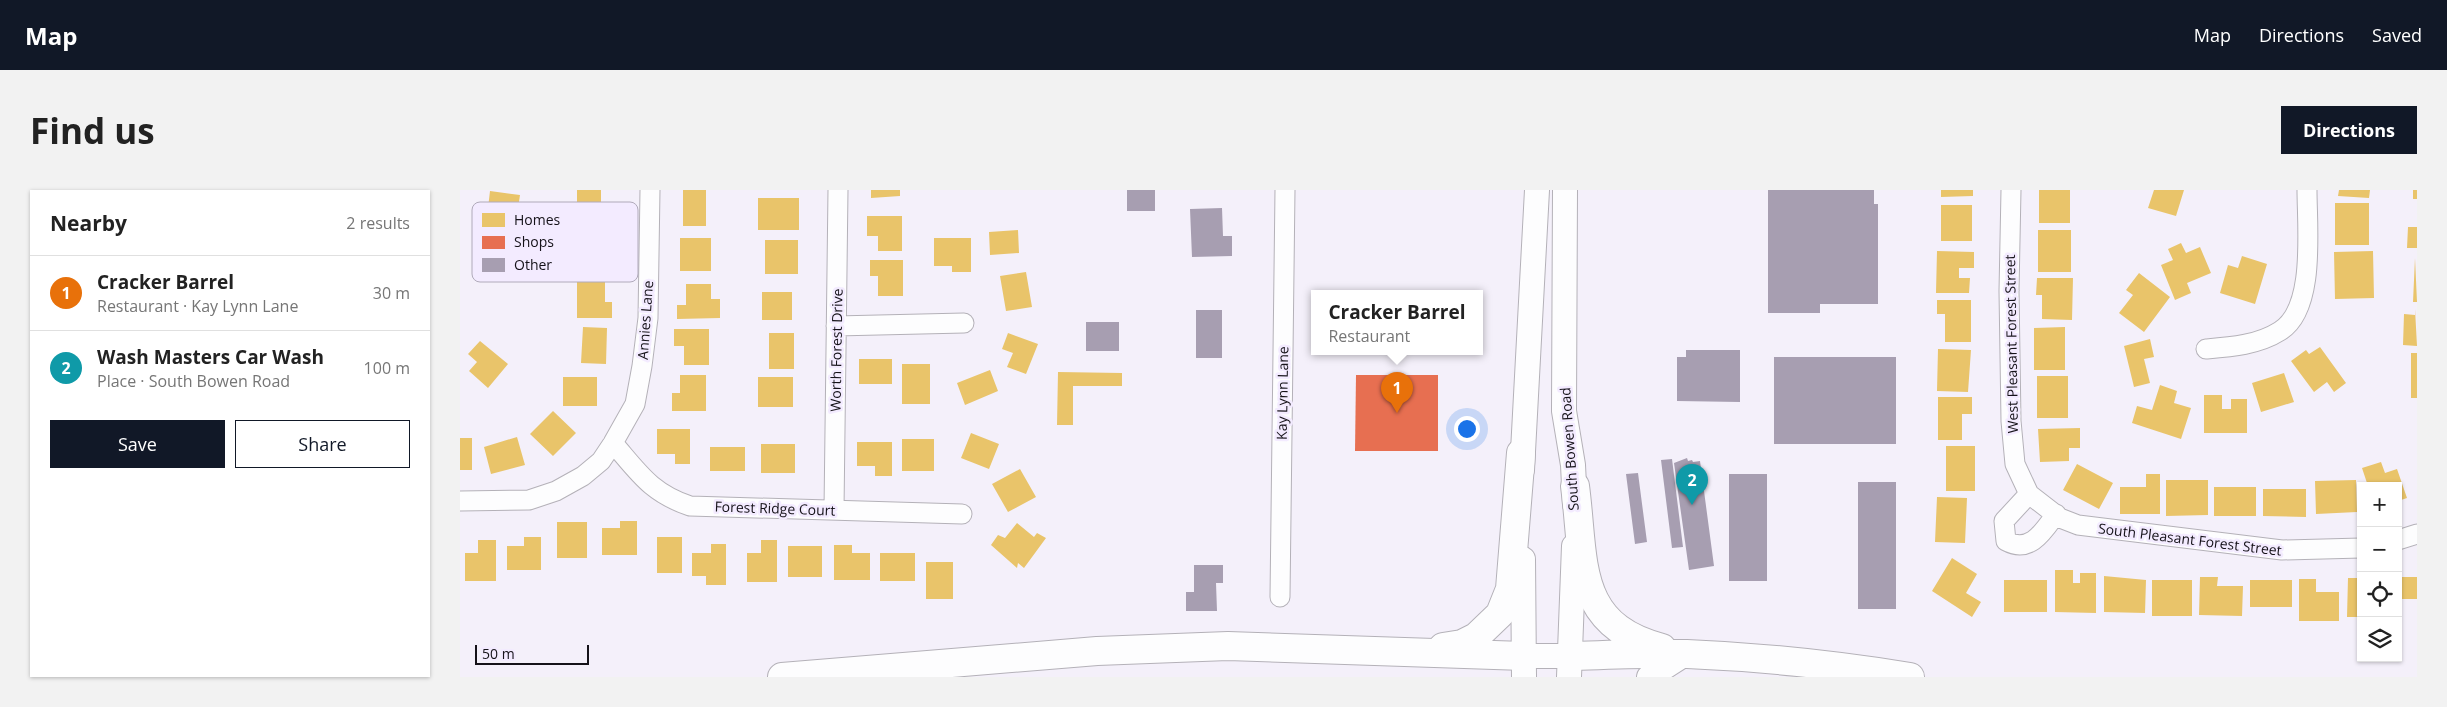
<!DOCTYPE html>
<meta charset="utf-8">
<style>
:root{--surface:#fff;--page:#f2f2f2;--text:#222;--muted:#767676;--line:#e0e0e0;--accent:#111827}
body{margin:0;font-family:"Open Sans",sans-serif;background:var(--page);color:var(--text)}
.controls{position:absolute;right:15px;bottom:15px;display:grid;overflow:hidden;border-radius:0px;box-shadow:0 1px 4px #0004}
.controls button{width:45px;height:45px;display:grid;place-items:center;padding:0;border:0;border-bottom:1px solid var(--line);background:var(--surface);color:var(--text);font:25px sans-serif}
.scale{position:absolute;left:15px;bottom:12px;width:114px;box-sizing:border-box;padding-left:5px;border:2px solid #151219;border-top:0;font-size:14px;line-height:18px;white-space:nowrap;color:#151219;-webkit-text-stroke:4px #f3ebff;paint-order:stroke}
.you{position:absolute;left:1006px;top:238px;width:18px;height:18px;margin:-12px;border:4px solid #fff;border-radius:50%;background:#1a73e8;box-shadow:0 0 0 8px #1a73e833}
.badge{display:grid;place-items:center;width:32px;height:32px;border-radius:50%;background:var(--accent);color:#fff;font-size:16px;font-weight:700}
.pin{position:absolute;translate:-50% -41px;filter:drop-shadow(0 1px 2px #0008)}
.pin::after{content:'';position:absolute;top:26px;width:18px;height:15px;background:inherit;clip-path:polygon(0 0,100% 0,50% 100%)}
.popup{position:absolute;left:851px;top:100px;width:172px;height:65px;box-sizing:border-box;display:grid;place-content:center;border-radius:0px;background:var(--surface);filter:drop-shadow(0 1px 4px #0005);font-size:16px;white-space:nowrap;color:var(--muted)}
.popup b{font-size:19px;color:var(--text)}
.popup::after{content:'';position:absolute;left:50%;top:100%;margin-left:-10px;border:10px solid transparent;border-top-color:var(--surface)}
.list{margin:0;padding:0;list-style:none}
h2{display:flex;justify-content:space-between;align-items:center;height:65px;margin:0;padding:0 20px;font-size:21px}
h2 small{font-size:16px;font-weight:400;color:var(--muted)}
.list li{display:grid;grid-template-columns:32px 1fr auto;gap:15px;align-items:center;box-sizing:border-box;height:75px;padding:0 20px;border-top:1px solid var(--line)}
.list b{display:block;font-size:19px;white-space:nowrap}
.list p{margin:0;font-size:16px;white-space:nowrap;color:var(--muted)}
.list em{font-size:16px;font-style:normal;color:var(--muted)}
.actions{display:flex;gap:10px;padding:15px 20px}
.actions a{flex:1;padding:11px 0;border:1px solid var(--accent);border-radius:0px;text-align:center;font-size:18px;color:var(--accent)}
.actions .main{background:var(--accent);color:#fff}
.icon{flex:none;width:28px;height:28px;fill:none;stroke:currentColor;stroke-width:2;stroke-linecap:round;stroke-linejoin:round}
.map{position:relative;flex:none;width:1957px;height:487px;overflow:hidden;border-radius:0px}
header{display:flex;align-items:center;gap:30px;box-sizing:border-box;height:70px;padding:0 25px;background:var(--accent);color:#fff}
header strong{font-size:24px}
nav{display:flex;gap:28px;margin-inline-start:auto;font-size:18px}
.intro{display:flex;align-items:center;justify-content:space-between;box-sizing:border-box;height:120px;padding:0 30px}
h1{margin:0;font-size:35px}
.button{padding:12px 22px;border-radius:0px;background:var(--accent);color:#fff;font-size:18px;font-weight:700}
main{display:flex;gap:30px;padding:0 30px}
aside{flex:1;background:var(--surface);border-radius:0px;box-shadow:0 1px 4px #0004}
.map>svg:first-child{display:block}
</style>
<header>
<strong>Map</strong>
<nav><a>Map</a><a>Directions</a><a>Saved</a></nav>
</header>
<div class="intro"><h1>Find us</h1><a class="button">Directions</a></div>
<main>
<aside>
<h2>Nearby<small>2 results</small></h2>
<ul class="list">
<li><span class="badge" style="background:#e8710a">1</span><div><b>Cracker Barrel</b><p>Restaurant · Kay Lynn Lane</p></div><em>30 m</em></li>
<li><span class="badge" style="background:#0f9aa8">2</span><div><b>Wash Masters Car Wash</b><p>Place · South Bowen Road</p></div><em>100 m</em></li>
</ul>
<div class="actions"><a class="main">Save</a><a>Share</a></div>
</aside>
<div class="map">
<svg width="1957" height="487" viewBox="0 0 1957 487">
<rect width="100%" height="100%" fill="#f4f0fa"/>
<path fill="#e9c46a" d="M117 0H141V18H150V35H117Z
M223 0H246V36H223Z
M411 0H440V6L411 8Z
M1481 0H1513V6L1481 7Z
M1579 0H1610V33H1579Z
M1694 0H1724L1716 26 1688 18Z
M1879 0H1910L1909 8 1878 6Z
M1953 0H1957V9H1953Z
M30 1 60 5 55 39 26 35Z
M298 8H339V40H298Z
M1875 13H1909V55H1875Z
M1481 15H1512V51H1481Z
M407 26H442V61H418V46H407Z
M1948 37H1957V58H1947Z
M558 40 559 63 530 65 529 42Z
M1578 40H1611V82H1578Z
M20 43 60 58 49 88 21 78 26 65 14 61Z
M116 47H146V61H141V82H116Z
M220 48H251V81H220Z
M474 48H511V82H492V76H474Z
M305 50H338V84H305Z
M1721 53 1726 63 1740 57 1751 83 1727 93 1731 103 1715 110 1701 75 1713 70 1708 59Z
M1477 61 1514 62V78H1499V88H1510L1509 103H1476Z
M1913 61 1914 108 1875 109 1874 62Z
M1782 66 1807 74 1795 114 1760 103 1768 75 1778 78Z
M1955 68 1957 112H1953Z
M410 70H443V106H418V86H410Z
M566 82 572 117 546 121 540 86Z
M1679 83 1710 107 1684 142 1659 123 1673 105 1666 100Z
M1577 88H1613L1612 130 1582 129V105H1576Z
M117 92H145V112H152V128H117Z
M226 94H251V109H260V128L217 129V115H226Z
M302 102H332V130H302Z
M1477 110H1511V152H1485V124H1477Z
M1955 119 1957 156 1943 155 1944 124 1955 125Z
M123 137 147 138 146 174 121 173Z
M1605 137V180H1574V138Z
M214 139H249V175H224V156H214Z
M309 143H334V179H309Z
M548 143 578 154 566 184 547 177 553 163 542 159Z
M1690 149 1694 167 1684 169 1690 193 1674 197 1664 156Z
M20 151 48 174 28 198 9 181 17 172 8 164Z
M1860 157 1886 193 1874 202 1867 192 1854 202 1831 171 1846 160 1849 164Z
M1478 159 1511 160 1508 202 1477 201Z
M1951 163H1957V208H1951Z
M399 169H432V194H399Z
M442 174H470V214H442Z
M530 180 538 201 505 215 497 193Z
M598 182 662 183V196H613V235H597Z
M1824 183 1834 212 1801 222 1792 193Z
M220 185H246V221H212V203H220Z
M1577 186H1608V228H1577Z
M103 187H137V216H103Z
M298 187H333V217H298Z
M1700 195 1717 201 1714 213 1731 218 1721 249 1672 233 1677 216 1692 220Z
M1744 205H1762V219H1771V209H1787V243H1744Z
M1478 207H1512V224H1502V250H1478Z
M93 221 116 243 93 266 70 244Z
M1620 238V258H1609V271L1580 272 1578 239Z
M197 239H230V274H215V264H197Z
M511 243 539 254 529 279 501 268Z
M57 247 65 275 31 284 24 257Z
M0 248H12V280H0Z
M442 249H474V281H442Z
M397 252H432V286H415V276H397Z
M301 254H335V283H301Z
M1486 256H1515V301H1486Z
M250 257H285V281H250Z
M1921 272 1925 283 1937 279 1947 308 1938 311V296H1908L1902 278Z
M1617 274 1653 293 1639 319 1603 300Z
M560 279 576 307 548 322 532 294Z
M1686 284H1700V324H1660V297H1686Z
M1706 290H1748V325L1706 326Z
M1896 290 1897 322 1856 324 1855 291Z
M1754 297H1796V326H1754Z
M1803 299H1846V327L1803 326Z
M1477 307 1507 308 1505 353 1475 352Z
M160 331H177V365H142V338H160Z
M97 332H127V368H97Z
M557 333 574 347 577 343 586 348 564 378 558 373 557 378 531 355 538 345 545 348Z
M64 347H81V380H47V356H64Z
M197 347H222V383H197Z
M18 350H36V391H5V363H18Z
M301 350H317V392H287V363H301Z
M251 354H266V395H246V386H232V363H251Z
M374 355H392V363H410V390H374Z
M328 356H362V387H328Z
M420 363H455V391H420Z
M1492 368 1517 384 1506 403 1521 412 1512 427 1472 401Z
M466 372H493V409H466Z
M1595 380H1613V393H1620V383H1636V423L1595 422Z
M1644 386 1686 390 1685 423 1644 422Z
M1740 387H1758L1757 396H1783L1782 426 1739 425Z
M1942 387H1957V409H1942Z
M1888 388H1901V427H1887Z
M1839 389H1856V402H1879V431H1839Z
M1544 390H1587V422H1544Z
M1692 390H1732V426H1692Z
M1790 390H1832V417H1790Z"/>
<path fill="#e76f51" d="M896 185H978V261H895Z"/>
<path fill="#a79eb1" d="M667 0H695V21H667Z
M1308 0H1414V14H1418V114H1360V123H1308Z
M762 18 763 46H772V66L732 67 730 19Z
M736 120H762V168H736Z
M626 132H659V161H626Z
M1226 160H1280V212L1217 211V167H1226Z
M1314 167H1436V254H1314Z
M1227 268 1228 271 1232 270 1233 272 1240 271 1254 376 1229 380 1214 273Z
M1212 269 1223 357 1212 358 1201 270Z
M1178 283 1187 352 1175 354 1166 284Z
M1269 284H1307V391H1269Z
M1398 292H1436V419H1398Z
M734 375H763V393H756L757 421H726V402H734Z"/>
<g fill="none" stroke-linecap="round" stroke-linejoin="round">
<g stroke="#b4b1b8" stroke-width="21">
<path id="minor" d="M1551 0 1549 101 1551 231 1555 274 1569 304 1600 328 1618 335 1822 360 1901 358
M376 136 504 133
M1746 159C1771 157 1798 155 1820 141 1856 119 1847 38 1847 0
M153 253C179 283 191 303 230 316L502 324
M1569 304 1544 331 1546 351C1570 364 1583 342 1596 324
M0 311 69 310 96 301 123 286 141 271 153 253 175 214 182 176 188 128 190 0
M374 320 378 0
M1938 350 1957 344
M820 407 825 0"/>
</g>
<g stroke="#b4b1b8" stroke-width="26">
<path id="major" d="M1105 0 1104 221 1113 275 1115 315
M1062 280 1077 0
M1063 369 1064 487
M1064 466H1109
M1109 487 1114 356
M1189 487 1225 464"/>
</g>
<g stroke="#b4b1b8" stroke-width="30">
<path id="highway" d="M1115 296C1125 371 1113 435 1202 458
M983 457 1002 454 1016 447 1040 424 1050 399 1061 263
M1109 466C1148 465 1188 463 1227 464 1301 467 1376 475 1450 487
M322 487 637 461 768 456 1064 466"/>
</g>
<use href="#minor" stroke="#fdfdfe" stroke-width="19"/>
<use href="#major" stroke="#fdfdfe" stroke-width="24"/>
<use href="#highway" stroke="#fdfdfe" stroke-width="28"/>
</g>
<g text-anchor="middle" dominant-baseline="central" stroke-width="5" stroke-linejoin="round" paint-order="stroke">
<g font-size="14" fill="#151219" stroke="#f3ebff">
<text transform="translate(185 130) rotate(-86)">Annies Lane</text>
<text transform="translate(1551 154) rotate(-91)">West Pleasant Forest Street</text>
<text transform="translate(376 160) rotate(-89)">Worth Forest Drive</text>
<text transform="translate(822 203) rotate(-89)">Kay Lynn Lane</text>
<text transform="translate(1109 259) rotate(-94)">South Bowen Road</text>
<text transform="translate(315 318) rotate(2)">Forest Ridge Court</text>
<text transform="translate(1730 349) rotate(7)">South Pleasant Forest Street</text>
</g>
</g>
<rect x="12" y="12" width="166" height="80" rx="8" fill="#f3ebff" stroke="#b0aaba" stroke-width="1"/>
<rect x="22" y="23" width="23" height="14" fill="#e9c46a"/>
<rect x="22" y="46" width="23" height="13" fill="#e76f51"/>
<rect x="22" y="68" width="23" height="14" fill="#a79eb1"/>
<g font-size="14" fill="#151219">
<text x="54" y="35">Homes</text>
<text x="54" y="57">Shops</text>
<text x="54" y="80">Other</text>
</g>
</svg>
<div class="controls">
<button>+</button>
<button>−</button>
<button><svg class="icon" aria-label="locate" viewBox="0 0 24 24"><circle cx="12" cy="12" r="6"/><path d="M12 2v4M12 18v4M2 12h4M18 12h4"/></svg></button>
<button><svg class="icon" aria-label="layers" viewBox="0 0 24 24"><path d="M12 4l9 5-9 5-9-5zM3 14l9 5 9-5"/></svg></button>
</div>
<div class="scale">50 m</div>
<div class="you"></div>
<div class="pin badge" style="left:937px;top:223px;background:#e8710a">1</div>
<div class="popup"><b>Cracker Barrel</b>Restaurant</div>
<div class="pin badge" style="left:1232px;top:315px;background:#0f9aa8">2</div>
</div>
</main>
